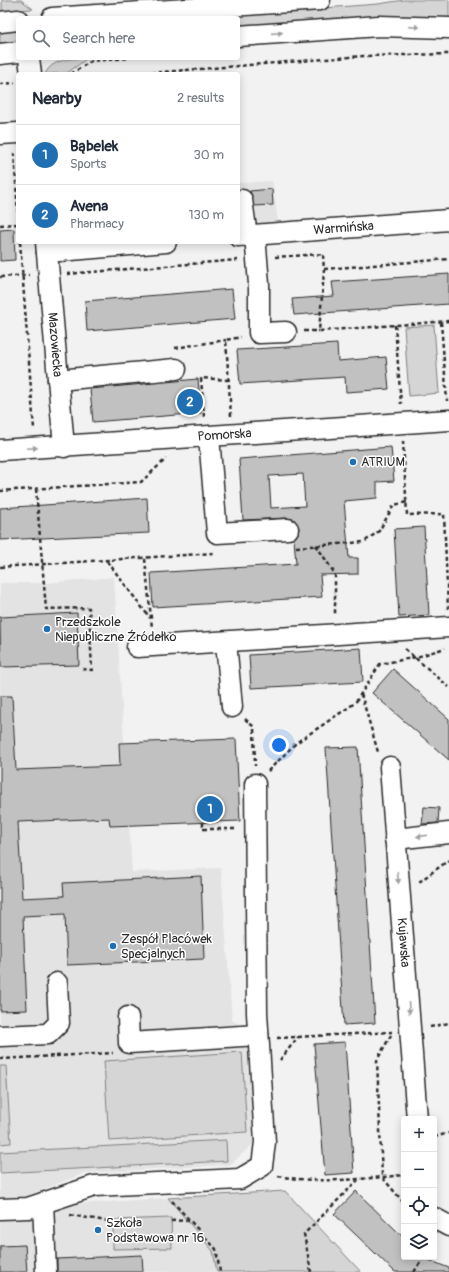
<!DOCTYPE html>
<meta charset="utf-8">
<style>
:root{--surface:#fff;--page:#f2f2f3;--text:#1f2937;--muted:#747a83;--line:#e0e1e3;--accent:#1f6fb2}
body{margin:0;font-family:Pangolin,sans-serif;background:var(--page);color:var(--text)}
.controls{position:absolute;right:12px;bottom:12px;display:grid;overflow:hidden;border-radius:4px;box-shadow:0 2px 10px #0003}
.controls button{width:36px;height:36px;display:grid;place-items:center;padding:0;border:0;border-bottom:1px solid var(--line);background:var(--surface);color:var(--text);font:20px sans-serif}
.you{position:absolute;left:279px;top:745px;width:14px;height:14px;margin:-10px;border:3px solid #fff;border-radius:50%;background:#1a73e8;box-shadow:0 0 0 6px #1a73e833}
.badge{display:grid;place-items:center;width:26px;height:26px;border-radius:50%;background:var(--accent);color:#fff;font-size:13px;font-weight:700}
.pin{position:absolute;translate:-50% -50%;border:2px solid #fff;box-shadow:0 1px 4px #0006}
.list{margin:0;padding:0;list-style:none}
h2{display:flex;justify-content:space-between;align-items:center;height:52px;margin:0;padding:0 16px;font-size:17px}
h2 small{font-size:13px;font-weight:400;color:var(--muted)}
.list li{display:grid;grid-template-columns:26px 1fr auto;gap:12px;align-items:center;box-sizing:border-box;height:60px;padding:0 16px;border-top:1px solid var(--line)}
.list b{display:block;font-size:15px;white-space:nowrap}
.list p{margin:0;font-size:13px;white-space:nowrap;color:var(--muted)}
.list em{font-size:13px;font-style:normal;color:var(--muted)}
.icon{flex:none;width:22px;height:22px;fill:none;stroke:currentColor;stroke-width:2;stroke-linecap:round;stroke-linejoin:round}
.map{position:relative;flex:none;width:449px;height:1272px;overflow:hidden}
.search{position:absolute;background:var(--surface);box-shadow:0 2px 10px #0003;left:16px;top:16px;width:224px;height:44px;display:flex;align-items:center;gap:10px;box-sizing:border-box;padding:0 14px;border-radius:4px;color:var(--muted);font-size:15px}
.panel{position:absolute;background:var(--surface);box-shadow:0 2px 10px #0003;left:16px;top:72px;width:224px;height:172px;border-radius:4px}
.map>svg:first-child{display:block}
</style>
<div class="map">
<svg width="449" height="1272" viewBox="0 0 449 1272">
<rect width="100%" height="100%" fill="#f2f2f2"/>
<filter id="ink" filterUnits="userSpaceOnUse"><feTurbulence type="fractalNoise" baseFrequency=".025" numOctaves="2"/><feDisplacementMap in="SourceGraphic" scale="8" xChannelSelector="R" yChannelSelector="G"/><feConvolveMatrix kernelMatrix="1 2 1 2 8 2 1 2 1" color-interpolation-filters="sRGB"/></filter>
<g filter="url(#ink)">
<path fill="#e3e3e3" d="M272 181 279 228 238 231V183Z
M114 577 132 872 221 868 232 1020 247 1030 253 1144 230 1165 85 1173 19 1199H0V583H45Z
M168 1198 213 1251 217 1272H0V1209Z"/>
<path fill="#d5d5d5" stroke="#808080" d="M2 0H21L33 9 2 11Z
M404 0H449V19L238 26V18H189L378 4Z
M18 31V42L0 43V32Z
M88 58 67 73 45 74C53 58 72 59 88 58Z
M434 325 439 393 409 396 404 327Z
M242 1052 247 1132 109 1141 104 1061Z
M0 1066H6L11 1143 0 1144Z
M226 1140 227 1161 0 1173V1152Z
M285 1191 361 1272H217L213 1251 168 1198Z
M171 1218 172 1248 113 1249V1220Z"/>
<path fill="#c1c1c1" stroke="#2b2b2b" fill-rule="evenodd" d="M272 189 273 205 254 206 250 191Z
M14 229 15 260 0 261V230Z
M449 274V304L294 315 292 299 334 296 332 282Z
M232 289 235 319 87 331 85 301Z
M337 344 338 361 386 357 389 389 346 392 345 377 240 384 237 350Z
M198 379 201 413 93 422 90 389Z
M391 447 394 481 377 482V498L344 501 349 558H358V574L320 575 322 597 153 607 151 573 296 564 294 539 298 534 299 528 294 519 287 518 243 520 239 459ZM303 474 305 506 271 508 269 476Z
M147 498 149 533 0 540V508Z
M424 527 429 615 399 617 394 529Z
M77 613 79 665 1 667 0 617Z
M361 648 363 682 251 688 249 655Z
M393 669 449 719V760L372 693Z
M0 696H12L16 770 120 766 119 743 236 739 240 821 110 826 109 818 18 822 22 898 64 896 63 883 201 876 204 959 67 965 65 914 23 916 27 1010 0 1011Z
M358 747 375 1023 344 1025 326 748Z
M424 807 439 808 438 823 422 824Z
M345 1042 354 1173 325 1175 314 1044Z
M356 1191 404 1238V1257H421L449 1268V1272H395L334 1214Z
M25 1245 27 1272H0V1246Z
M142 1255 143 1272H57V1259Z"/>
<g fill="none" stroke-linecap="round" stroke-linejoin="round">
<g stroke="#2b2b2b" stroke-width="23">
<g id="minor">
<path d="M52 18 320 0"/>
<path d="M0 22 18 20"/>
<path d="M238 36 379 26 449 28"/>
<path d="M0 54 18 52"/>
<path d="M29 58 31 74"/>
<path d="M0 134 18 133"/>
<path d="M242 200 247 236"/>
<path d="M255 235 259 284V333L286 332"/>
<path id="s1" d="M238 236 449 220"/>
<path id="s2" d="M46 242 64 447"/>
<path d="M47 252 166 242"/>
<path d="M58 380 176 369"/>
<path d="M209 437 217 533 288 529"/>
<path id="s3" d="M0 450 449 420"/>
<path d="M226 642 232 707"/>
<path d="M137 647 449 627"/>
<path id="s4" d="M390 767 417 1119"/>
<path d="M395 839 449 833"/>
<path d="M128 1017 129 1043 258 1035"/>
<path d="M0 1036 48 1034 59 1023 57 983"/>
<path d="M43 1203 46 1272"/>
<path d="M0 1209 28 1208 94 1186 240 1179 262 1166 265 1142 257 1013 255 784"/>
<path d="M434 1218 449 1226"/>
</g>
</g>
<path stroke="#2b2b2b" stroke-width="2.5" stroke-dasharray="4 3" stroke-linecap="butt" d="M71 74 91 61 130 58
M137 74 363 56 449 54
M0 84 15 83
M14 153 18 213
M0 225 18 224
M20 242 34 429
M275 257 323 254 324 272 319 331 449 321
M324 269 449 259
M67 274 238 260
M0 277 29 275
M441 322 447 401
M395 325 401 404
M304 331H319
M175 348 226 340
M231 416 226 340 241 337
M204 417 201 378 228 380
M403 441 407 515 444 514 448 609
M36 489 46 609 89 608 92 670 82 669
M0 491 141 482 166 459
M316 545 335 574V615
M296 547 364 542 379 531 394 505 407 502
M145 559 152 628
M107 561 150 618
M0 567 215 553
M405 649 449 687
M361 694 378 752
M245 719 254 727 255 766
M268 771 296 743 355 703 380 664 417 657 445 648
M203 822V829H237
M419 882 449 860
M430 1027 449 1023
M391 1035 377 1060 382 1177 404 1203
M277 1038 392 1032
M0 1059 113 1053
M280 1060 298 1037
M434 1137 449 1133
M278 1176C320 1184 362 1179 404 1175
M172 1201 216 1249 220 1272
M70 1215 113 1222
M171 1221 190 1220
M311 1272 304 1234 358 1180
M414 1272 424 1257"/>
<use href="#minor" stroke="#fff" stroke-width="20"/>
</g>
<defs><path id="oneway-solid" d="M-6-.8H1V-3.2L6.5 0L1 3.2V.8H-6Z"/></defs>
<g fill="#a0a0a0">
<use href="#oneway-solid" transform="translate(414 27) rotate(2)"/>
<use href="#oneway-solid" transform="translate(277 33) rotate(-4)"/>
<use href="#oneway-solid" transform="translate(32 448) rotate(-3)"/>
<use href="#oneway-solid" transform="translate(422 836) rotate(173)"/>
<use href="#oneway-solid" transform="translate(398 878) rotate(85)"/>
<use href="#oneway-solid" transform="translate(409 1008) rotate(85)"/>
</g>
</g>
<g fill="#1f6fb2" stroke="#fff" stroke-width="1.5">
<circle cx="353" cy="462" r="4"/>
<circle cx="47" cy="629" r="4"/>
<circle cx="113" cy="946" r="4"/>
<circle cx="98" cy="1230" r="4"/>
</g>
<g text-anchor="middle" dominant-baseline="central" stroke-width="3" stroke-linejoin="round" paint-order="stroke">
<g font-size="13" fill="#2b2b2b" stroke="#fff">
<text stroke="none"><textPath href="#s1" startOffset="106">Warmińska</textPath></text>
<text stroke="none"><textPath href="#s2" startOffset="103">Mazowiecka</textPath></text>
<text stroke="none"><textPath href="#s3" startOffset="225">Pomorska</textPath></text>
<text stroke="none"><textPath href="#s4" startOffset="176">Kujawska</textPath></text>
</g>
<g font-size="13" fill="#2b2b2b" stroke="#fff" text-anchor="start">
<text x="361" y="462">ATRIUM</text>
<text x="55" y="622">Przedszkole<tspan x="55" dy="15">Niepubliczne Źródełko</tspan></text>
<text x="121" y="939">Zespół Placówek<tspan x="121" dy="15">Specjalnych</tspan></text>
<text x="106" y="1223">Szkoła<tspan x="106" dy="15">Podstawowa nr 16</tspan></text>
</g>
</g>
</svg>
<div class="controls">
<button>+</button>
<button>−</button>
<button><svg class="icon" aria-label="locate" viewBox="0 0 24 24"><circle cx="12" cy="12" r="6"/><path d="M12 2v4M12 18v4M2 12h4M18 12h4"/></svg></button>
<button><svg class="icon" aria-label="layers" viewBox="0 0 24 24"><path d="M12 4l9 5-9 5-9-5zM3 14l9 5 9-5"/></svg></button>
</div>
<div class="you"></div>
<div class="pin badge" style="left:210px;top:809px">1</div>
<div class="pin badge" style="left:190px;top:402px">2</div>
<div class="search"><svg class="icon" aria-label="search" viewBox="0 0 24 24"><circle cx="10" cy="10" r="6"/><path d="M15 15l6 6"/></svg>Search here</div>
<section class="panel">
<h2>Nearby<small>2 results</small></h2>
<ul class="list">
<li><span class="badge">1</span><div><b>Bąbelek</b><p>Sports</p></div><em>30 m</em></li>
<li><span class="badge">2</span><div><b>Avena</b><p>Pharmacy</p></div><em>130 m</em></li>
</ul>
</section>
</div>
